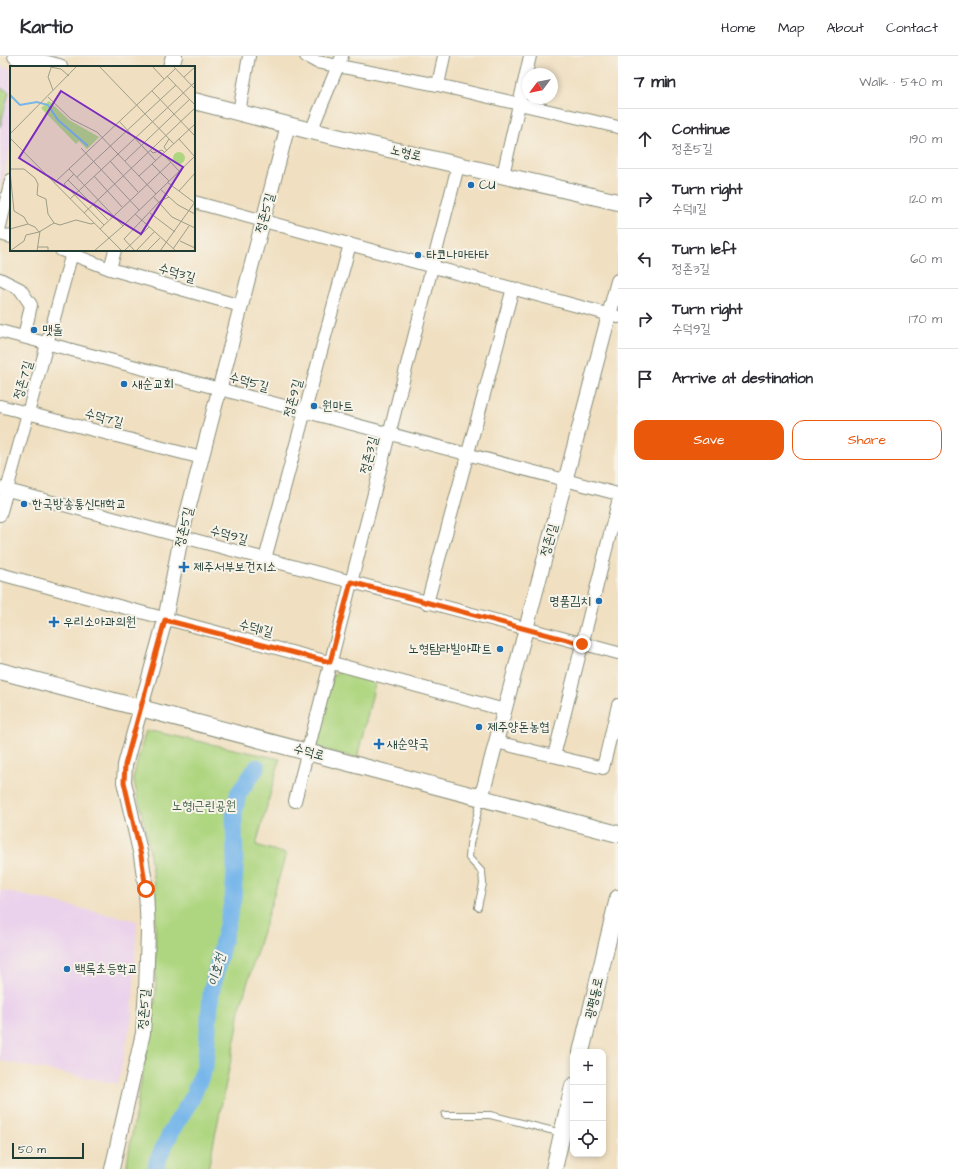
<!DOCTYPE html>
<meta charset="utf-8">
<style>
:root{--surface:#fff;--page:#f7f7f7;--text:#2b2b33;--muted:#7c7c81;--line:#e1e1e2;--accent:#ea580c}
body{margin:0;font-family:"Architects Daughter","Poor Story",sans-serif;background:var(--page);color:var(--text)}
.controls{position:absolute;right:12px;bottom:12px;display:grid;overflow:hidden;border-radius:8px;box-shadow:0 2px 6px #0003}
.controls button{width:36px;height:36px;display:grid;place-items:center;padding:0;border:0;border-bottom:1px solid var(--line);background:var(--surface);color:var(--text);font:20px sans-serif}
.compass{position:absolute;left:522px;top:12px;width:36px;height:36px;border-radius:50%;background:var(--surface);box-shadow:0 2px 6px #0003;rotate:238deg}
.scale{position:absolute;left:12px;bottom:10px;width:72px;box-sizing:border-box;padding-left:4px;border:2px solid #1f3d34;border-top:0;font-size:11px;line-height:14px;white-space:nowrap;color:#1f3d34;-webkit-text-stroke:3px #f7f3e8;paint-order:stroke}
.stop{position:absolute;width:12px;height:12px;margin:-9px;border:3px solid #ea580c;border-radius:50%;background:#fff}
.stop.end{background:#ea580c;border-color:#fff;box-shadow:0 1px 4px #0008}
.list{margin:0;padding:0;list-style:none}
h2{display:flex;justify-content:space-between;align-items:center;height:52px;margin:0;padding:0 16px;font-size:17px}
h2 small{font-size:13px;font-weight:400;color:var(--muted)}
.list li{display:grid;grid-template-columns:26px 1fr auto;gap:12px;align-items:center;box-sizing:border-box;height:60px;padding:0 16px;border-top:1px solid var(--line)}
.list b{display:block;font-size:15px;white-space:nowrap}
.list p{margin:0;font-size:13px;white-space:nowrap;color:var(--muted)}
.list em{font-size:13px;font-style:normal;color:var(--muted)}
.actions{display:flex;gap:8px;padding:12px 16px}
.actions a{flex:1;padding:9px 0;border:1px solid var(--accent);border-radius:12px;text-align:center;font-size:14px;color:var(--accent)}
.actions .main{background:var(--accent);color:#fff}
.icon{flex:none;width:22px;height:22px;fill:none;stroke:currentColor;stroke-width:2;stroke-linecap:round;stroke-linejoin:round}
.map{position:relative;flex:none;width:618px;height:1113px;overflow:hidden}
header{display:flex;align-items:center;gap:24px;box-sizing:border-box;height:56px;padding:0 20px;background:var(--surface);border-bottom:1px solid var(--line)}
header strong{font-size:19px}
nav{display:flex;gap:22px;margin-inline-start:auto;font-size:14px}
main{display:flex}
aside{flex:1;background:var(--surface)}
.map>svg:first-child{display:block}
</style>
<header>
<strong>Kartio</strong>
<nav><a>Home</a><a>Map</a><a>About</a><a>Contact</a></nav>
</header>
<main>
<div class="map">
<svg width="618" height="1113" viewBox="0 0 618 1113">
<rect width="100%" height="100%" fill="#f7f3e8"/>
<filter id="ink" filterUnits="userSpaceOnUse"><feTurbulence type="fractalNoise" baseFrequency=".025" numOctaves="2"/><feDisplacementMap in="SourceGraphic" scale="8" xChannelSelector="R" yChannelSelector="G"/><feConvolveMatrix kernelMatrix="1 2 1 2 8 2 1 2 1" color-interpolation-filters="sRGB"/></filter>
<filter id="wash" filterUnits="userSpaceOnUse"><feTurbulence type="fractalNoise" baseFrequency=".012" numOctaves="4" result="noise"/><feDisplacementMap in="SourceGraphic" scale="16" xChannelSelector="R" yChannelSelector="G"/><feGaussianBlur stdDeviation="0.9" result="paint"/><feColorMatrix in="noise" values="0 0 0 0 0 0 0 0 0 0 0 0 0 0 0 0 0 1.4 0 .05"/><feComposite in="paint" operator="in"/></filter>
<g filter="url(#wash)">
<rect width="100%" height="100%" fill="#f0dfc0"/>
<path fill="#ead1ec" d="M0 10 11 13V88L0 133Z
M0 834 137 865 132 961 118 1028 0 1005Z"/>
<path fill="#aed680" stroke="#668a5a" d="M0 32 9 36 0 71Z
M340 615 376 624 357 702 322 693 316 686 333 619Z
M146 674 280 703 256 789 286 798 240 952 237 975 208 1113H126L156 939 155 836 147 778 133 722Z"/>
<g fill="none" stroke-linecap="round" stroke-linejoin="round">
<path stroke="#76b6ea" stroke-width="17" d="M156 1113 157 1105 173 1072 191 1044 205 1011 211 937 233 843 235 814 234 758 238 738 257 711"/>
</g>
</g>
<g filter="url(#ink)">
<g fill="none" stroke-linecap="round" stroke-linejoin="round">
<g stroke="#888e7a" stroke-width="8">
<path id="service" d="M478 851 483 828 482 816 469 802 470 788 481 743
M445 1059H490L562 1077"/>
</g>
<g stroke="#888e7a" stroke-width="14">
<path id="minor" d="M306 0 317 6 438 29 618 71
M438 29 444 0
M239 56 249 0
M311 75 342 0
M503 119 530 0
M194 146 618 261
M0 170 11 124
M0 178 11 181
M61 194 110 213 241 250
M110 213 115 194
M0 223 20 233 31 249 24 281
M0 275 618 438
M0 350 202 402
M0 432 618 597
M0 459 72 197
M265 503 350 188
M0 518C168 564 336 607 504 654
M427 547 513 232
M496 686 603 712 618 649
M554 700 618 446
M295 745 458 110"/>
</g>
<g stroke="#888e7a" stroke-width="16">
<path id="tertiary" d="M481 743 618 225
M112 1113 143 977 146 934 148 876 146 833 141 800 124 726 125 709 165 564 181 481 288 69"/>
</g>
<g stroke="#888e7a" stroke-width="18">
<path id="secondary" d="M16 0 59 11
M171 11 174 0
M194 45 311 75 618 146
M0 615 618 778
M581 996 618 842
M554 1113 573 1030"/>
</g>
<use href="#service" stroke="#fff" stroke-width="6"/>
<use href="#minor" stroke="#fff" stroke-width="12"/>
<use href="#tertiary" stroke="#fff" stroke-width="14"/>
<use href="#secondary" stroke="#fff" stroke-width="16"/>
</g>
</g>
<g fill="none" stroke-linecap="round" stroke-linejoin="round" filter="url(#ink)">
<path stroke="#ea580c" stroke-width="5" d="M146 833 141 800 124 726 125 709 165 564 330 606 351 526 582 588"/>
</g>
<g fill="#1f6fb2" stroke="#f7f3e8" stroke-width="1.5">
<circle cx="471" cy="129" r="4"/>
<circle cx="418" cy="199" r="4"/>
<circle cx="34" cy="274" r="4"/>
<circle cx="124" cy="328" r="4"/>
<circle cx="314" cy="350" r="4"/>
<circle cx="24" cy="448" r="4"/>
<path d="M182 505h4v4h4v4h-4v4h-4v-4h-4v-4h4z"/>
<circle cx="599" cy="545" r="4"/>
<path d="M52 560h4v4h4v4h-4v4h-4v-4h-4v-4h4z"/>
<circle cx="500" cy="593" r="4"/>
<circle cx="479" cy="671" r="4"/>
<path d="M377 682h4v4h4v4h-4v4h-4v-4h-4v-4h4z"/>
<circle cx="67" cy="913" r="4"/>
</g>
<g text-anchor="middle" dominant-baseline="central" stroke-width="4" stroke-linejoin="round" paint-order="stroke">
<g font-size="13" fill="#1f3d34" stroke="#f7f3e8">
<text transform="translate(406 97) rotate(13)">노형로</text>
<text transform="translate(265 157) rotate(-75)">정존5길</text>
<text transform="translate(177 217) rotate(16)">수덕3길</text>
<text transform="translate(23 324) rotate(-74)">정존7길</text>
<text transform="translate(249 326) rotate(15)">수덕5길</text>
<text transform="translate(293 342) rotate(-75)">정존9길</text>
<text transform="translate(104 362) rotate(15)">수덕7길</text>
<text transform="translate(369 399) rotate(-76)">정존3길</text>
<text transform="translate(184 471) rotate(-76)">정존5길</text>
<text transform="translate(229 479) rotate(15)">수덕9길</text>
<text transform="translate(549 484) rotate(-75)">정존1길</text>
<text transform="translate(256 572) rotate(14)">수덕11길</text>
<text transform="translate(309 696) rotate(15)">수덕로</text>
<text transform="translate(594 942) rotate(-77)">광평동로</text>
<text transform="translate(144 953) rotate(-86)">정존5길</text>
</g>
<g font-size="13" fill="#1f3d34" stroke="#f7f3e8" text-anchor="start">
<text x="479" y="129">CU</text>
<text x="426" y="199">타코나마타타</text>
<text x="42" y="274">맷돌</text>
<text x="132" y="328">새순교회</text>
<text x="322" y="350">원마트</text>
<text x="32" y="448">한국방송통신대학교</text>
<text x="193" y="511">제주서부보건지소</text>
<text x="591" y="545" text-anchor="end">명품김치</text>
<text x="63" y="566">우리소아과의원</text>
<text x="492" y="593" text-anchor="end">노형탐라빌아파트</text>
<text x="487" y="671">제주양돈농협</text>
<text x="387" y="688">새순약국</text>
<text x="75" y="913">백록초등학교</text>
</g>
<g font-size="13" fill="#3c5c43" stroke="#f7f3e8">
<text x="204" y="750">노형1근린공원</text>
</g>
<g font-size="14" font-style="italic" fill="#355b62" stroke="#f7f3e8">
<text transform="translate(217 914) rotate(-77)">이호천</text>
</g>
</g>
<g transform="translate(10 10)">
<rect width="185" height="185" fill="#f0dfc0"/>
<path d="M39 35 59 54 89 71 77 83 69 75 66 78 31 42ZM163 92a6 6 0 1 1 12 0a6 6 0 1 1-12 0Z" fill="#aed680"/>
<path fill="none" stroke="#76b6ea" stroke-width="2" d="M0 29 10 39 27 36 38 39 48 54 78 80"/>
<path fill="none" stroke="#9c9e88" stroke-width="1" d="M89 0 164 78M142 0 154 13M163 0 185 23M40 1 51 3 59 10M41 2 38 11 43 24M157 10 185 39M174 11 185 1M142 25 185 70M38 31 61 53 87 66 146 128M109 55 146 95M0 68 67 0M0 72 112 185M169 73 185 91M71 82 129 144M140 84 143 87 152 84 155 87M157 85 154 81 159 73M154 89 169 105M100 95 128 126M115 95 180 33M142 98 159 115M0 103H14L25 112 28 118 27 129 36 133 38 148 44 157M59 103 113 160M0 105 4 145 14 151 18 158M64 108 54 118 94 159M84 110 112 141M129 110 185 58M67 111 166 19M58 114 98 154M157 116 185 137M44 117 165 3M150 123 168 139 185 148M169 125 185 107M143 130 162 151 185 162M60 133 185 16M74 147 185 42M140 147 165 166M125 148 166 185M0 163 18 158 25 161 29 166M90 163 161 96M170 175 185 182M28 181H38V185M163 183 179 160M0 185 14 175 16 169 29 166 44 157 50 159 66 154 81 158 84 157M27 185 30 165M84 185 113 160 185 90M114 185 139 161M125 185 114 173 150 135 159 131M126 185 144 166M137 185 150 172M150 185 185 136"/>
<path fill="#7b2cbf" fill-opacity="0.15" stroke="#7b2cbf" stroke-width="2" d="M51 25 173 101 131 168 9 92Z"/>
<rect width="185" height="185" fill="none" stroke="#1f3d34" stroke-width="2"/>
</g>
</svg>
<div class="controls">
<button>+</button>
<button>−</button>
<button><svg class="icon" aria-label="locate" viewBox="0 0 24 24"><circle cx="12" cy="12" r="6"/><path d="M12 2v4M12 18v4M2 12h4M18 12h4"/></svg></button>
</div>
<svg class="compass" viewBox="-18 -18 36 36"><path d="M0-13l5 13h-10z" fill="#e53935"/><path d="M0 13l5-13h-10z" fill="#7c7c81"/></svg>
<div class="scale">50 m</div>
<div class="stop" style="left:146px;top:833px"></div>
<div class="stop end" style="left:582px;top:588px"></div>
</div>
<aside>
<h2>7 min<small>Walk · 540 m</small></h2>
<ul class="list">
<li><svg class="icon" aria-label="ahead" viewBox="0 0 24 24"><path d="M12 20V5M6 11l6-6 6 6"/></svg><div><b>Continue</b><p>정존5길</p></div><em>190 m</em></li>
<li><svg class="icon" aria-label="right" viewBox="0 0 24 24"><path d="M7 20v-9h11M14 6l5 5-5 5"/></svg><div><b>Turn right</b><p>수덕11길</p></div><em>120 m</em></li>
<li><svg class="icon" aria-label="left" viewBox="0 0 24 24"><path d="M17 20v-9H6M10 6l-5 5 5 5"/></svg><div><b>Turn left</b><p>정존3길</p></div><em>60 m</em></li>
<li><svg class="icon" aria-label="right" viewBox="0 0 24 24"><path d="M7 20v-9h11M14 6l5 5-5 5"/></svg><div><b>Turn right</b><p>수덕9길</p></div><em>170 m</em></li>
<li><svg class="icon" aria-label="arrive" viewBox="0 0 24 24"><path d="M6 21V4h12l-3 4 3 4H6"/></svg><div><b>Arrive at destination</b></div></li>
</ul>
<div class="actions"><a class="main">Save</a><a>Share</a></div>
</aside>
</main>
